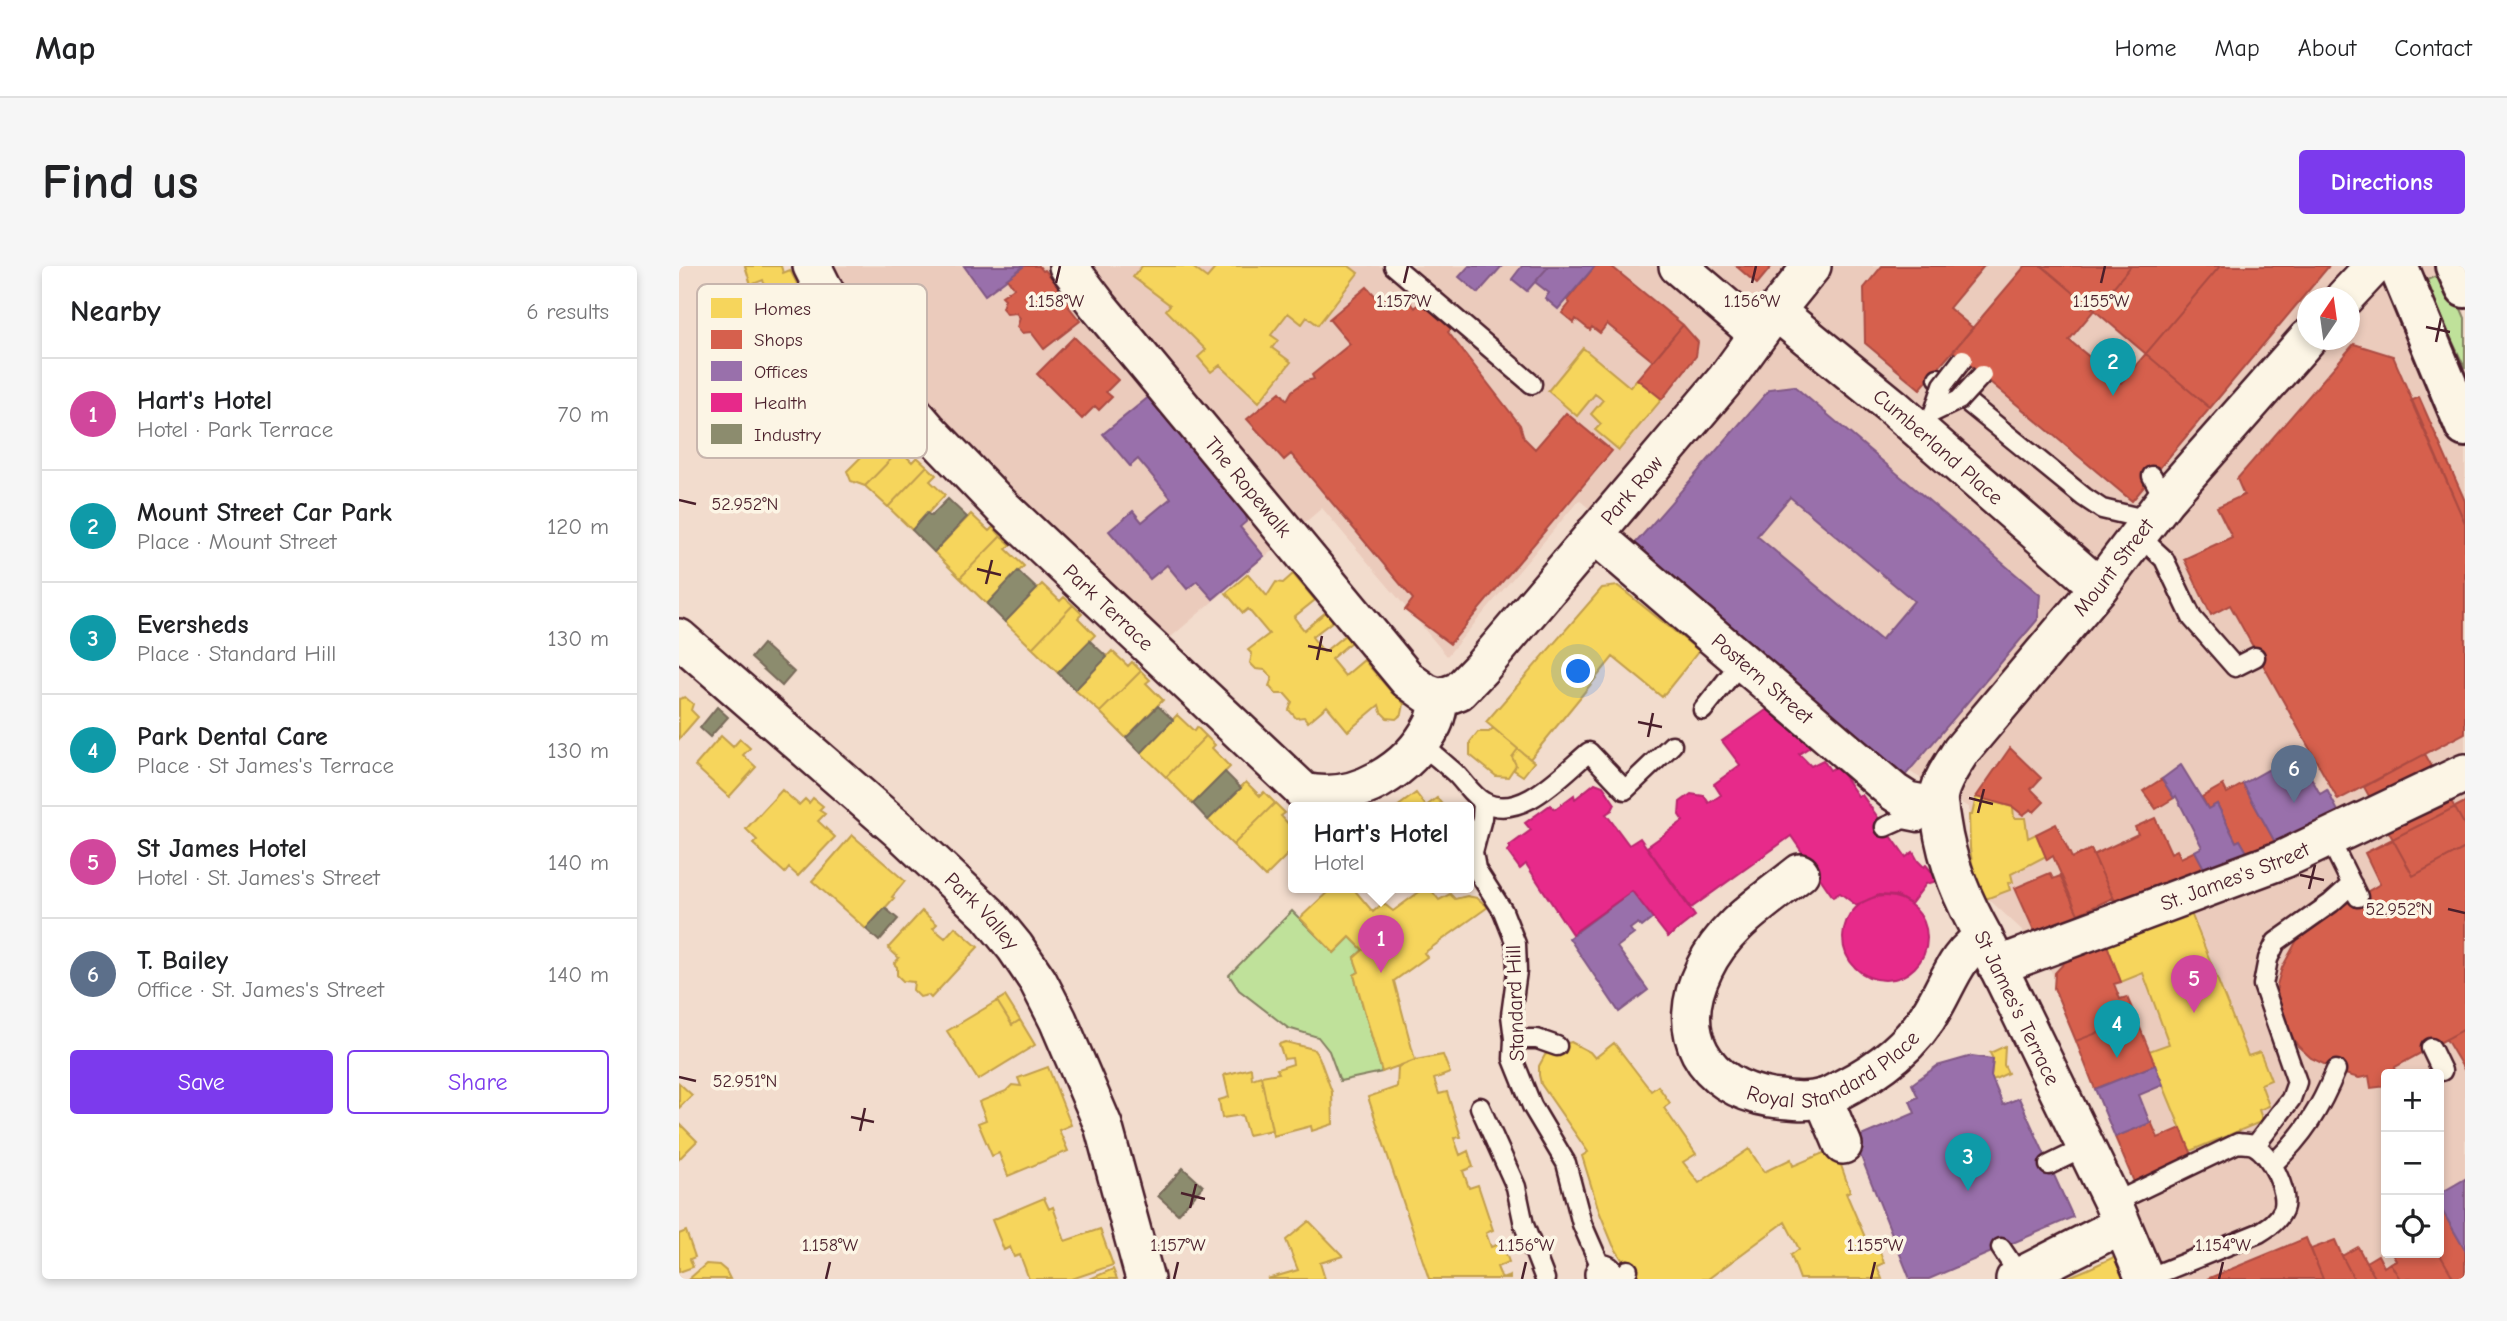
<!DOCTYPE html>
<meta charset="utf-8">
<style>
:root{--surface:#fff;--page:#f6f6f6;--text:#202124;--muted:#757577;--line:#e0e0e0;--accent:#7c3aed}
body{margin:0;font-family:"Comic Neue",sans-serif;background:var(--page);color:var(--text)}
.controls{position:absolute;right:21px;bottom:21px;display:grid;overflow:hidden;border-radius:7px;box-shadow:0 4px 10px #0003}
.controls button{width:63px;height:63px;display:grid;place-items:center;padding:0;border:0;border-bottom:2px solid var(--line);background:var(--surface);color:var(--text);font:35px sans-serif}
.compass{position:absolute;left:1618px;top:21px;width:63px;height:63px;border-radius:50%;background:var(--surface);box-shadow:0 4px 10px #0003;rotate:13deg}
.you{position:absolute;left:900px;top:406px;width:24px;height:24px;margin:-18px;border:5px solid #fff;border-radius:50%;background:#1a73e8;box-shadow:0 0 0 10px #1a73e833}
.badge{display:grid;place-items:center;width:46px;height:46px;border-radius:50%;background:var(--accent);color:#fff;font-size:23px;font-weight:700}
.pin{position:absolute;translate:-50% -58px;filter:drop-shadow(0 2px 4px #0008)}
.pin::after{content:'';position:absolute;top:37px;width:24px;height:21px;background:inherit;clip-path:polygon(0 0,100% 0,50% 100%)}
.popup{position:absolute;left:609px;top:536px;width:186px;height:91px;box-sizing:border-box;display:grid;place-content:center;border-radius:7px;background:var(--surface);filter:drop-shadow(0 2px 5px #0005);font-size:23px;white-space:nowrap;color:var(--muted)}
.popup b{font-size:26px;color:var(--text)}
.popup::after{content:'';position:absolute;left:50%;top:100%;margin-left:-14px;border:14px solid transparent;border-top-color:var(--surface)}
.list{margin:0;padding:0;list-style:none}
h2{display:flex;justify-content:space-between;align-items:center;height:91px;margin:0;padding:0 28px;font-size:30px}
h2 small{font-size:23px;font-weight:400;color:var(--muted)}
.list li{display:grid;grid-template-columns:46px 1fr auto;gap:21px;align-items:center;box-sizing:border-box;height:112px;padding:0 28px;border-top:2px solid var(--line)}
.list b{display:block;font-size:26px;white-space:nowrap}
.list p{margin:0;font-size:23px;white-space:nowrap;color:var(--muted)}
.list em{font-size:23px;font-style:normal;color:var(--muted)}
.actions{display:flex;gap:14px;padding:21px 28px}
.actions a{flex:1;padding:16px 0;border:2px solid var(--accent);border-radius:7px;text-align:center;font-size:24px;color:var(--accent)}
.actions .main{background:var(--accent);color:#fff}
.icon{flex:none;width:38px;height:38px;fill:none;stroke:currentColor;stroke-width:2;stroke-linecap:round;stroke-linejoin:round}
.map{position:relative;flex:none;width:1786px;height:1013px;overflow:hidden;border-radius:7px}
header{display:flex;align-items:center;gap:42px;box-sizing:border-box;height:98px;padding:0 35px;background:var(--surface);border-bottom:2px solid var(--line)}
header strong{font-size:33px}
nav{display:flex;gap:38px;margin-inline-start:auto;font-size:24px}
.intro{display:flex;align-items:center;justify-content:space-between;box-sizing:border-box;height:168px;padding:0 42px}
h1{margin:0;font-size:49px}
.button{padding:18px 32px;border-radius:7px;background:var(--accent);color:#fff;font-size:24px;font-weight:700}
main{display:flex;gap:42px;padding:0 42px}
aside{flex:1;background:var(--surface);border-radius:7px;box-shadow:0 4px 10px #0003}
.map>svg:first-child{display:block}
</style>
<header>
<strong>Map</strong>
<nav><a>Home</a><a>Map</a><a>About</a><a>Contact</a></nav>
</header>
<div class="intro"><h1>Find us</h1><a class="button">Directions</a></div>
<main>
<aside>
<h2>Nearby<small>6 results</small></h2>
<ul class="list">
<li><span class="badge" style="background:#d1479c">1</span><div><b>Hart's Hotel</b><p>Hotel · Park Terrace</p></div><em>70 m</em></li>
<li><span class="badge" style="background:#0f9aa8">2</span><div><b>Mount Street Car Park</b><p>Place · Mount Street</p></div><em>120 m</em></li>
<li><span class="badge" style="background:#0f9aa8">3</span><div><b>Eversheds</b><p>Place · Standard Hill</p></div><em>130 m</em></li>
<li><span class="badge" style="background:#0f9aa8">4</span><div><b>Park Dental Care</b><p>Place · St James's Terrace</p></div><em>130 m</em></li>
<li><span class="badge" style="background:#d1479c">5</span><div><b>St James Hotel</b><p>Hotel · St. James's Street</p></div><em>140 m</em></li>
<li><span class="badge" style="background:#5c6f8a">6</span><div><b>T. Bailey</b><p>Office · St. James's Street</p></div><em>140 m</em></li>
</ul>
<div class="actions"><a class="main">Save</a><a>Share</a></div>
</aside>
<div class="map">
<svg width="1786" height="1013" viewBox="0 0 1786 1013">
<rect width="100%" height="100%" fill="#f2dccd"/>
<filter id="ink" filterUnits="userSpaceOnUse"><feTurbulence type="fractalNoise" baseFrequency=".0143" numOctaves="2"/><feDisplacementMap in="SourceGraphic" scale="14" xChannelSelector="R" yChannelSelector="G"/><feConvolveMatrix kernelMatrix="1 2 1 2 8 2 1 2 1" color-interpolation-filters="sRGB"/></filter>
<g filter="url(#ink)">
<path fill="#ebcbbc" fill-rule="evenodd" d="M153 0H1786V1013H1477L1451 950 1456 903 1372 705 1343 664 1303 627 1289 541 1223 501 900 234 768 390 643 242 485 377 278 179 197 76ZM1629 32H1671V74H1629ZM1707 808H1760V987H1707Z"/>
<path fill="#bfe19a" stroke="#848062" stroke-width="2" d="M1766 6 1786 52V102L1769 66 1748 14Z
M613 645 655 687 671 671 684 684 675 692 680 706 675 709 703 806 661 815 650 785 639 771 609 762 560 724 550 709Z"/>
<path fill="#f6d55c" stroke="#c29e4d" stroke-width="2" d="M66 0H102L104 7 111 4 126 33 118 35 126 59 103 77 84 14 72 19Z
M463 0H512L528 12 538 0H670L679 7 639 59 628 51 623 58 609 47 592 69 599 74 593 82 612 96 580 136 541 99 532 106 519 91 527 84 487 44 491 39 454 11Z
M136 51 139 61 117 77 121 107 111 106V112L99 111 100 86 96 81Z
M904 82 951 121 958 113 983 133 940 184 916 164 922 158 912 148 924 134 916 128 898 150 869 125Z
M111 106 121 107V113L149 115 148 128 152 129V124L156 121 169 122 171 130H186L185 157 202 171 183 190 172 181V177H144L145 170H132V163H114L113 175 78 174 80 125H91V115H99V111L111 112Z
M202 171 219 186 186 220 172 215 168 205Z
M221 184 233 196 238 191 248 200 209 241 186 220Z
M248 200 257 209 251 215 266 229 233 264 209 241Z
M292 248 310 265 314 261 322 270 281 312 255 286Z
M322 270 332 279 327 283 345 300 308 338 281 312Z
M569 308 588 330 597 316 604 317 614 308 636 334 615 351 620 358 625 364 647 346 654 355 633 371 645 386 666 369 672 376 652 393 666 410 685 394 713 427 718 429 725 438 723 448 717 453 708 452 702 446 700 439 669 465 648 440 629 456 625 451 617 452 610 444 613 436 606 428H597L590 420 593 412 586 404 577 403 571 397 573 388 569 384 590 368 569 343 564 347 547 327Z
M363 318 381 335 385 331 394 339 353 382 326 356Z
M939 320 1020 385 983 431 934 391 851 493 807 456 923 322Z
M394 339 403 348 399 352 416 369 379 407 353 382Z
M433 385 449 400 453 396 462 405 421 446 396 424Z
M462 405 471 414 467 417 484 434 447 472 421 446Z
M6 431 14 438 12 444 19 451 0 473V433Z
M498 449 515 465 518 461 527 470 487 511 462 487Z
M814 462 839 483 833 491 837 499 829 511 817 510 791 489V476L799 466H810Z
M42 470 54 481 61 473 71 482 64 489 77 501 50 531 16 500Z
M527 470 536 479 533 482 551 501 514 538 487 511Z
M839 483 855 496 844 510 835 504 837 499 833 491Z
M567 516 581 530 585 526 596 537 554 579 529 554Z
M103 524 120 539 126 533 130 537 134 532 144 540 140 544 146 548 139 555 156 571 119 610 110 602 106 607 74 578 78 574 67 563Z
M737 527 747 540 758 532 765 541H718Z
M1297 531 1334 541 1335 552H1346L1349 572 1357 568 1367 590 1332 608 1334 616 1329 617 1331 624 1304 634 1295 611 1291 582 1290 549H1293Z
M596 537 606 547 602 550 614 563V583L586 611 554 579Z
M173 569 226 615 213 631 215 632 187 663 133 615Z
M654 621H673L694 646 704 637 714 645 747 621H750L760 634 771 628 776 633 788 630 798 632 809 641 745 687 748 691 715 715 736 794 703 806 675 709 680 706 675 692 684 684 671 671 655 687 621 652Z
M243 645 258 658 254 662 266 672 276 661 299 681 252 732 249 729 241 731 234 724 235 716 224 715 218 709V701L215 698 220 692 209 682Z
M1512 647 1569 790 1581 786 1592 814 1582 818 1590 840 1580 844 1584 855 1511 885 1470 785 1490 778 1464 707 1442 716 1428 679Z
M326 730 341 754 333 759 318 735Z
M318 735 333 759 341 754 356 779 299 814 268 765Z
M607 776 634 783 640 791 653 826 654 858 633 865 632 860 594 870 582 810 600 807 598 803 614 798 613 792 605 793 600 778Z
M892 776 911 786 916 792 935 777 972 825 979 820 991 837 985 842 1017 888 1004 896 1020 917 1070 883 1085 906 1112 893 1114 900 1156 882 1171 925 1167 927 1188 976 1196 972 1205 997 1198 1000 1203 1013H1121L1112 989 1120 983 1106 956 1029 1013H955L934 979 920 945 903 890 909 886 862 818 860 809V800L866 789 878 780Z
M1326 780 1325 799 1329 807 1314 814 1312 810 1314 793 1311 787Z
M764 789 771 807 755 813 760 828 768 826 782 871 775 872 781 889 789 885 794 901 784 905 790 922 799 919 814 964 807 967 812 981 823 977 830 996 818 1001 823 1013 831 1010V1013H750L689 831 718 821 719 801 736 794Z
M369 801 392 859 380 864 389 885 329 910 320 887 313 890 299 857 307 854 300 836 327 825 333 819 342 820 339 812Z
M572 802 573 813 582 810 593 864 569 869 563 849 543 852 540 834 550 831 545 809Z
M0 817 13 829 0 842Z
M0 857 18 875 0 893Z
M365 932 370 943 374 941 386 975 421 963 434 999 393 1013H350L341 989 335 991 331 981 325 984 313 954Z
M630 955 664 990 641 997 646 1013H588L619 1004 607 974Z
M7 965 16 991 11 993 14 1001 0 1006V968Z
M1435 991 1445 1013H1385L1409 1003Z
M27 998 40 999 47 1005 51 1013H10Z
M434 1003 438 1013H411Z"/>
<path fill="#d6604d" stroke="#ac4c43" stroke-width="2" d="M345 0H360L364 5 366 4 394 39 390 41 401 55 365 83 352 66 343 67 338 61 341 52 337 47 328 48 323 42 326 33 323 30 335 22 328 12Z
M916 0H932L1004 59 974 95 928 58 921 67 913 61 911 64 897 53 895 57 883 47 891 37 888 34Z
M1057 0H1093L1078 18Z
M1203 0H1305L1270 42 1294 62 1241 123 1186 77 1185 22Z
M1346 0H1452L1390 74 1442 117 1541 0H1650L1453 235 1274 85Z
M1363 0H1650L1531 142Z
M688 21 702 36 717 24 727 30 736 42 744 34 774 61 769 66 841 159 845 172 856 183 887 147 933 185 771 378 726 344 734 333 612 188 605 194 568 153 601 126 608 134 613 125 627 115 635 113 633 109 671 78 650 53Z
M1004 59 1019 76 1017 90 983 133 958 113Z
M395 71 439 114 427 126 433 131 420 144 416 140 403 153 358 108Z
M1675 78 1714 90 1786 257V467L1659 534 1551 339 1532 349 1505 293 1553 271 1538 241 1565 229 1558 213Z
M1740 131 1786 235V257L1732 135Z
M1331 482 1362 512 1352 523 1365 536 1355 546 1352 543 1344 549 1334 541 1297 531Z
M1746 488 1786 560V582L1734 610 1685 521Z
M1483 513 1495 532 1477 543 1464 525Z
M1564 518 1596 576 1569 588 1561 574 1557 576 1538 538 1529 543 1523 531 1544 519 1548 527Z
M1786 536V805L1767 773 1716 801 1717 808H1707V820L1692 822 1690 810 1680 812 1666 808 1632 792 1619 780 1607 761 1599 739 1598 719 1603 702 1618 674 1640 654 1701 618 1686 587Z
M1476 552 1492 587 1498 584 1502 592 1516 585 1527 606 1486 625 1482 618 1438 639 1414 589 1459 568 1456 561Z
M1377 558 1393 592 1412 583 1434 632 1399 648 1374 590 1368 594 1357 568Z
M1714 574 1734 610 1786 582V763L1716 801 1717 808H1707V820L1692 822 1690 810 1680 812 1666 808 1632 792 1619 780 1607 761 1599 739 1598 719 1603 702 1618 674 1640 654 1701 618 1686 587Z
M1371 607 1374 613 1381 610 1400 650 1357 669 1336 622Z
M1428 679 1442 716 1435 718 1441 733 1448 731 1457 752 1397 775 1375 722 1376 707 1386 696Z
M1457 752 1476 799 1416 823 1397 775Z
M1472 856 1479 872 1502 862 1513 889 1455 916 1436 871Z
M1764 946 1786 984V1010L1782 1013H1775L1760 987V948Z
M1627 972 1644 1013H1528L1596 985Z
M1656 974 1663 990 1675 1013H1644L1632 983Z
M1679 981 1687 996 1697 1013H1675L1663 990Z
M1713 987H1760L1775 1013H1721L1711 997 1717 994Z
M1699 989 1705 1001 1711 997 1721 1013H1697L1687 996Z"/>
<path fill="#9970ab" stroke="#815885" stroke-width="2" fill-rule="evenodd" d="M285 0H345L306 29Z
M790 0H823L799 27 780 11Z
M843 0H870L848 25 833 13Z
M870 0H916L879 43 866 32 870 27 856 16Z
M1115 120 1361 329 1359 353 1224 512 954 280 1091 123ZM1111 231 1235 335 1202 374 1078 270Z
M476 126 561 225 568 255 561 261 585 290 534 333 518 315 508 323 488 299 471 313 430 265 454 245 463 256 492 232 459 193 451 200 424 168Z
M1619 487 1641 528 1648 524 1660 547 1596 576 1564 518Z
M1502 499 1529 543 1538 538 1557 576 1561 574 1569 588 1527 606 1516 585 1523 581 1497 530 1495 532 1483 513Z
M953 625 974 652 963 661 959 657 951 663 955 668 938 681 969 724 940 746 890 672Z
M1293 790 1314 793 1312 810 1324 839 1340 832 1394 951 1250 1013H1231L1175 873 1236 847 1231 835 1239 831 1233 818 1258 800Z
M1476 799 1484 819 1460 829 1471 857 1436 871 1416 823Z
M1786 913V984L1760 939V928Z"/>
<path fill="#e7298a" stroke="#b8266e" stroke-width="2" d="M1097 437 1131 481 1120 488 1132 500 1144 494 1151 504 1158 500 1179 530 1183 529 1227 591 1234 586 1239 595 1245 601 1247 599 1257 611 1255 616 1247 618 1232 638 1218 630 1200 629 1177 639 1161 627 1154 631 1112 570 1012 642 968 581 1004 555 1000 549 1001 536 1012 528 1025 530 1030 537 1042 529 1035 518 1061 499 1043 475Z
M916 517 924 520 936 538 933 544 927 548 950 579 961 572 1016 650 989 671 953 625 893 668 847 598 841 603 828 585 831 582 830 580 852 564 846 557 871 539 876 543 895 529 896 533Z
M1164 672a42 42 0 1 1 84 0a42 42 0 1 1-84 0Z"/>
<path fill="#8c8c6e" stroke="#786b5a" stroke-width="2" d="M269 233 288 251 255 286 233 264 248 247 252 250Z
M339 305 358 323 326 356 308 338Z
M411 375 428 391 396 424 379 407Z
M84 378 115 406 103 420 72 392Z
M479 440 494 454 462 487 447 472Z
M38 441 49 451 31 471 21 462Z
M546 506 562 522 529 554 514 538Z
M206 642 219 653 200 675 187 663Z
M504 902 524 920 499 948 479 930Z"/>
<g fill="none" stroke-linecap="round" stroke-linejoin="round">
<g stroke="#4a1f2b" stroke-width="23">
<path id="lane" d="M715 0 853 118
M1259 112 1405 231 1423 243 1470 254
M1473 210 1486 234
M1459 269 1485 293 1513 352 1556 401 1576 391
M1024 444 1063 395
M741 478C753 487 764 496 775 506 785 515 793 530 805 536 842 556 884 507 910 486L946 524 993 479
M804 536 803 552 794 586 797 603 824 645 837 678 838 705 832 749 835 773 834 793 853 840 887 897 903 958 925 1008
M1206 561 1224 553 1239 556 1243 537
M1650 572 1679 631
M835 773H858L878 780
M1752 782 1763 805
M801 841 837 921 845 959 866 1013
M1576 880 1612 833 1618 816 1584 719 1589 693 1597 676 1652 637 1673 618
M1594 898C1625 869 1641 843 1657 804
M1370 899 1407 881
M1434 937 1559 877C1563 878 1571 877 1576 880 1591 888 1611 927 1604 944 1599 955 1591 960 1580 967L1466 1013
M1322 982 1341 1010
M941 1013 949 1004"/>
</g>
<g stroke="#4a1f2b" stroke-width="42">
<g id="street">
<path id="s1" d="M133 0 152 38 182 86 248 163 324 242 625 526C676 538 731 504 754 458 758 450 759 440 761 432"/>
<path id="s2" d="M389 0 420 41 729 414 747 427 761 432"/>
<path d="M999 0 1067 58 1095 47"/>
<path d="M1665 32 1695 0"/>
<path id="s3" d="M1095 47 1110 56 1214 141 1420 321"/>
<path id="s4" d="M915 268 1215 526 1229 535 1260 541"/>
<path id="s5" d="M0 372 220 564 309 648 336 681 359 715 379 754 424 859 466 1013"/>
<path id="s6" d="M761 432 780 425 803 401 1047 113 1095 47 1133 0"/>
<path id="s7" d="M1121 607C1085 636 1045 660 1025 703 994 766 1023 820 1092 832 1109 834 1127 837 1144 832 1151 830 1157 826 1163 823 1202 803 1235 778 1256 739 1271 713 1278 687 1305 672"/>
<path id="s8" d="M1318 700 1605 593 1786 507"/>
<path d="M1144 832 1164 879"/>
<path d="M925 1008 928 1013"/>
<path d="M1336 1013 1442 959"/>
<path id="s9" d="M1466 1013 1434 937 1305 672C1284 634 1268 598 1262 555 1261 547 1258 537 1260 528 1263 513 1274 498 1282 485L1420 321 1486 234 1629 72"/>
</g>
</g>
<g stroke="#4a1f2b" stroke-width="44">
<path id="primary" d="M1719 0 1786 161
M1776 0 1786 22"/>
</g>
<use href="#lane" stroke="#fcf5e5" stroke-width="18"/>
<use href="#street" stroke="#fcf5e5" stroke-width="37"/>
<use href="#primary" stroke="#fcf5e5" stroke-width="38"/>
<g stroke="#4a1f2b" stroke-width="23" stroke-linecap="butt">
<path id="lane-bridge" d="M1255 146 1280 134 1303 109
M1255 146 1264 119 1284 93"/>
</g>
<use href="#lane-bridge" stroke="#fcf5e5" stroke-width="18"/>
</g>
</g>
<path fill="none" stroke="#4a1f2b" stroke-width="2.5" d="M377 17 381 0M725 17 729 0M1073 17 1077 0M1422 17 1426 0M1747 61 1771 66M1757 76 1762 52M0 234 17 238M298 303 322 309M307 318 313 294M629 380 653 385M638 394 643 370M959 456 983 461M969 471 974 447M1290 532 1314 538M1299 547 1305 523M1621 609 1645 614M1630 623 1636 599M1769 643 1786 647M0 811 17 815M172 851 195 856M181 865 186 842M502 927 526 933M511 942 517 918M147 1013 151 996M495 1013 499 996M843 1013 847 996M1192 1013 1196 996M1540 1013 1544 996"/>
<g text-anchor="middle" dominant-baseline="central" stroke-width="7" stroke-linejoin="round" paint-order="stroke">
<g font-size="21" fill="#4a1f2b" stroke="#fcf5e5">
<text stroke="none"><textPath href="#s3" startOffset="212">Cumberland Place</textPath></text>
<text stroke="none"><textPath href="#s2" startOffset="285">The Ropewalk</textPath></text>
<text stroke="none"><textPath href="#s6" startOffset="285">Park Row</textPath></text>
<text stroke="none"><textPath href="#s9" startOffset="817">Mount Street</textPath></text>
<text stroke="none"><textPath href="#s1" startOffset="455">Park Terrace</textPath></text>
<text stroke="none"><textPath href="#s4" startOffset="222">Postern Street</textPath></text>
<text stroke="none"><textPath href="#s8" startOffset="254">St. James's Street</textPath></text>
<text stroke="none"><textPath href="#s5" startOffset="408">Park Valley</textPath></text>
<text transform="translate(836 737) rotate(-92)">Standard Hill</text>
<text transform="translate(1338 742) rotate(64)">St James's Terrace</text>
<text stroke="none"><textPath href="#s7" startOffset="382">Royal Standard Place</textPath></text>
</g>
</g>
<rect x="18" y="18" width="230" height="174" rx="10" fill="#fcf5e5" stroke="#c7b5ad" stroke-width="2"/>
<rect x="32" y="32" width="31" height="20" fill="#f6d55c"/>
<rect x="32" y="64" width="31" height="19" fill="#d6604d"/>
<rect x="32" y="95" width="31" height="20" fill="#9970ab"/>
<rect x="32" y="127" width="31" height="19" fill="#e7298a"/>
<rect x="32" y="158" width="31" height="20" fill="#8c8c6e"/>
<g font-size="19" fill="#4a1f2b">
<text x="75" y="49">Homes</text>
<text x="75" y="80">Shops</text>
<text x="75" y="112">Offices</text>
<text x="75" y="143">Health</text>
<text x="75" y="175">Industry</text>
</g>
<g font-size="18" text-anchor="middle" fill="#4a1f2b" stroke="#fcf5e5" stroke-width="7" stroke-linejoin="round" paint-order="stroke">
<text x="377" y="41">1.158°W</text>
<text x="725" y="41">1.157°W</text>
<text x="1073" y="41">1.156°W</text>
<text x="1422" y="41">1.155°W</text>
<text x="66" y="244">52.952°N</text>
<text x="1720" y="649">52.952°N</text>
<text x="66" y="821">52.951°N</text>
<text x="151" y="985">1.158°W</text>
<text x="499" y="985">1.157°W</text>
<text x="847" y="985">1.156°W</text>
<text x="1196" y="985">1.155°W</text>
<text x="1544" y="985">1.154°W</text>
</g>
</svg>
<div class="controls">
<button>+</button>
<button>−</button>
<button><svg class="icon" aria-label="locate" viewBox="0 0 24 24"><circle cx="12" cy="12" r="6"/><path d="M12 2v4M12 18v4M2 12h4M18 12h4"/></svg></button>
</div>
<svg class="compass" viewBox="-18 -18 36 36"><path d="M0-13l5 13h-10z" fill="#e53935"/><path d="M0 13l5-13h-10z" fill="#757577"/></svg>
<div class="you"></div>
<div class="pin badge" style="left:702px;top:707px;background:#d1479c">1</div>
<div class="popup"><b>Hart's Hotel</b>Hotel</div>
<div class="pin badge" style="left:1434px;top:130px;background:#0f9aa8">2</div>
<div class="pin badge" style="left:1289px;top:925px;background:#0f9aa8">3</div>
<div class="pin badge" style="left:1438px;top:792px;background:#0f9aa8">4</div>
<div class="pin badge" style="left:1515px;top:747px;background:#d1479c">5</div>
<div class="pin badge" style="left:1615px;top:537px;background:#5c6f8a">6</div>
</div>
</main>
